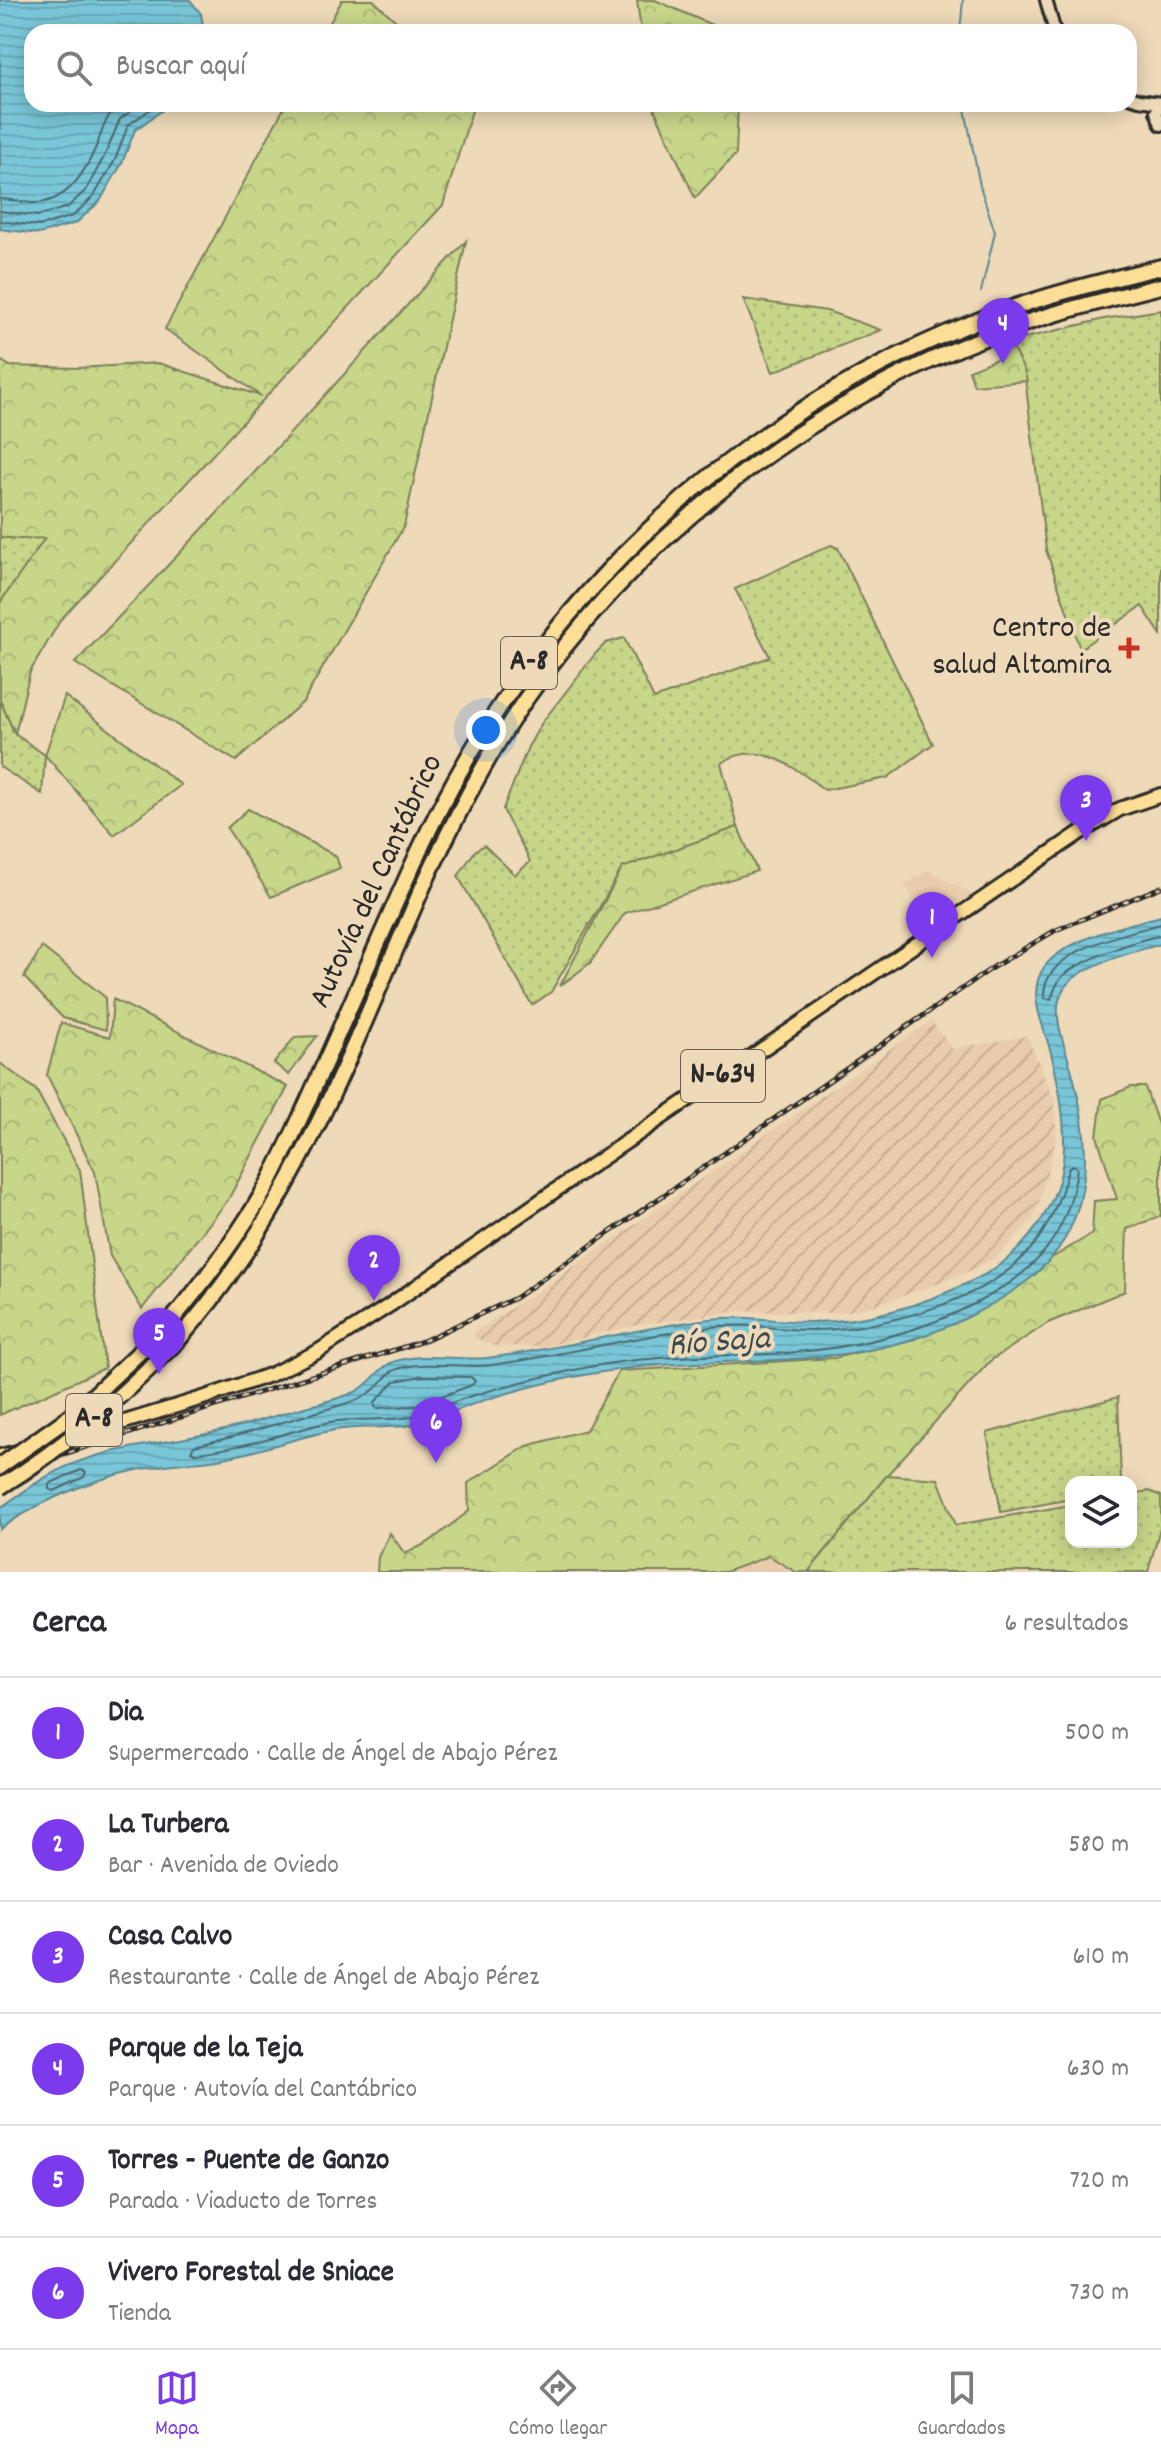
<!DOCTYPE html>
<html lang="es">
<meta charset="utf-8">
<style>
:root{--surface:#fff;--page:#f7f7f7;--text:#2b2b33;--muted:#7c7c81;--line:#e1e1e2;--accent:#7c3aed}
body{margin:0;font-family:Dekko,sans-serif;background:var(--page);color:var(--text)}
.controls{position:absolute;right:24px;bottom:24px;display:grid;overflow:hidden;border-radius:16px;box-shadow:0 4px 20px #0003}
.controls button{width:72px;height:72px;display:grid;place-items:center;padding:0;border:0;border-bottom:2px solid var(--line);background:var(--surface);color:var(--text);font:40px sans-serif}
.you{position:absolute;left:486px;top:730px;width:28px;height:28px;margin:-20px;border:6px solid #fff;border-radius:50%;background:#1a73e8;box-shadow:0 0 0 12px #1a73e833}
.badge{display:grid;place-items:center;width:52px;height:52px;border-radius:50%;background:var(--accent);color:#fff;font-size:26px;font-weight:700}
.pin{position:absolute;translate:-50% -66px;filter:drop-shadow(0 2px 4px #0008)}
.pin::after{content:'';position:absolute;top:42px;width:28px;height:24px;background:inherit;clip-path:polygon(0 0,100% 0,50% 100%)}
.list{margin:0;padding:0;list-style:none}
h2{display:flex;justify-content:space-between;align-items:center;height:104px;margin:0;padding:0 32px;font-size:34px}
h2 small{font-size:26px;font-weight:400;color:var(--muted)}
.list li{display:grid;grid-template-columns:52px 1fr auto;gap:24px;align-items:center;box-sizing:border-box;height:112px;padding:0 32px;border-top:2px solid var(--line)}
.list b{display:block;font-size:30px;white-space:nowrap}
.list p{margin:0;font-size:26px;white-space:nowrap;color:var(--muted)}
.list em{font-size:26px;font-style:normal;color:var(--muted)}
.icon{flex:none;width:44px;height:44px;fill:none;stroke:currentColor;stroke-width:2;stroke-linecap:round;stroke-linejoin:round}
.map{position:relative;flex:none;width:1161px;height:1572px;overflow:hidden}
.search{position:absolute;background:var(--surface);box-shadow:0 4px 20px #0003;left:24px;right:24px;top:24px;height:88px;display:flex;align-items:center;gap:20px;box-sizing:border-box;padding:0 28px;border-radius:24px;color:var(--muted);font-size:30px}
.sheet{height:776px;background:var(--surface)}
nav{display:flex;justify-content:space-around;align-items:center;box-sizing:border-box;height:112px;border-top:2px solid var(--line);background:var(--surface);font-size:22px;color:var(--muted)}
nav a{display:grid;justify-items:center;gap:4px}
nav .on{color:var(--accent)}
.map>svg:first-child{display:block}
</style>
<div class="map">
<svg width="1161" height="1572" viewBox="0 0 1161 1572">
<defs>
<pattern id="industrial-furrows" width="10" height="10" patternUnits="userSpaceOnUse" patternTransform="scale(2)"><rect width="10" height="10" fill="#e9ccab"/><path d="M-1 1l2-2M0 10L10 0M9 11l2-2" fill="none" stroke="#c8af93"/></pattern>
<pattern id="grass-dots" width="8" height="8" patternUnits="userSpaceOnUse" patternTransform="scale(2)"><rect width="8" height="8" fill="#c8d68a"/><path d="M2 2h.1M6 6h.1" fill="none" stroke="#acb877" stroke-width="1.8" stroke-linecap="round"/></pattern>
<pattern id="forest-crowns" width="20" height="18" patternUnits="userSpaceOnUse" patternTransform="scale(2)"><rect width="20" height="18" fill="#c8d68a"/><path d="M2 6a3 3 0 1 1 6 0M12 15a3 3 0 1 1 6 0" fill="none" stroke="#acb877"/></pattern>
<pattern id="water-rules" width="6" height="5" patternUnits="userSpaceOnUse" patternTransform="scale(2)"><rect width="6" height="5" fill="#79c6d8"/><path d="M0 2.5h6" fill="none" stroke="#69aaba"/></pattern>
</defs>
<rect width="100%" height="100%" fill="#eed9b8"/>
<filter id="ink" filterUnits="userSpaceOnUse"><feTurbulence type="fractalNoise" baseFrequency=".0125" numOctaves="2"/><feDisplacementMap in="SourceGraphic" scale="16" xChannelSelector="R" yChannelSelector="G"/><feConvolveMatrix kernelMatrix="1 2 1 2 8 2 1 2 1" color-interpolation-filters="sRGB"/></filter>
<g filter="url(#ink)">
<path fill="#e9ccab" d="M929 870 973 895 930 922 905 885Z
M769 1556 796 1572H725Z"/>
<path fill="url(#industrial-furrows)" d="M931 1021 953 1049 1027 1036 1055 1101 1056 1140 1040 1199 1033 1219 998 1256 972 1270 929 1287 872 1306 838 1313 742 1311 642 1324 542 1347 494 1346 475 1338V1332L553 1281Z"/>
<path fill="url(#grass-dots)" stroke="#7a805a" stroke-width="2" d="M743 299 827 311 881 330 773 372Z
M1161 310V635L1142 606 1080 649 1046 550 1024 370 1009 342 1104 319Z
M0 537 19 539 46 537 0 603Z
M831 545 838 548 933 744 887 778 825 790C794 768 761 738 721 763L738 827 622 868 551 992 532 1005 458 876 475 851 484 845 515 875 530 862C523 843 510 828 503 809L528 747 541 724 596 653 606 643 624 638 654 699 770 657 735 589Z
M0 700 15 734 45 755 42 794 0 767Z
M1118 1397 1121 1482H1071V1499L1001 1512 987 1433Z
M887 1475 938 1479 956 1525 1071 1505V1542H1131V1494L1149 1491 1161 1496V1524L1148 1572H808Z"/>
<path fill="url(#forest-crowns)" stroke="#7a805a" stroke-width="2" d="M342 0H373L408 32H325Z
M637 0H655L728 32H641Z
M286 104H474L443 205 61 619 30 672 15 734 0 700V603L45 538 19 539 0 537V360L10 366 78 368 158 363 261 396 165 329Z
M652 104H738L736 154 695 198Z
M466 241 404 526 303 702 236 761 75 663 211 520Z
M1009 342 1024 370 1027 381 974 385 969 370 999 358Z
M65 696 181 785 114 835 45 755Z
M248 809 336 856 340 868 271 897 227 828Z
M738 827 757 871 625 913 590 963 560 986 622 868Z
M42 947 105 997 106 1030 63 1018 24 977Z
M113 999 288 1087 228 1200 142 1309 110 1256 95 1172 47 1075 61 1023 110 1037Z
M317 1036 289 1075 274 1063 295 1037Z
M0 1063 36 1090 80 1170 105 1368 0 1415Z
M1131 1087H1145L1161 1133V1216L1127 1229 1125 1291 1048 1323 990 1361 887 1475 808 1572H796L769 1556 725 1572H377L378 1557 390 1533 405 1554 429 1542 469 1511 468 1483 527 1446 586 1430 619 1371 834 1358 915 1339 1092 1234 1094 1201 1117 1199 1097 1136 1102 1099Z"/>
<path fill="url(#water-rules)" stroke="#5a8893" stroke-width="2" d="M0 0H190L201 14 204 32H32V104H171L135 130 122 163 100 201 76 223 39 234 0 229Z
M1161 916V944C1135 951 1074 966 1062 992 1051 1013 1064 1044 1070 1065 1090 1134 1098 1214 1041 1269 1019 1290 992 1305 966 1318 860 1370 761 1356 649 1366 596 1371 539 1383 488 1399 464 1406 441 1419 417 1424 390 1430 362 1425 335 1430 301 1436 268 1449 233 1456 209 1462 184 1462 159 1466 105 1474 45 1497 0 1529V1508C18 1496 37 1481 57 1471 111 1444 175 1444 232 1428 257 1422 281 1414 305 1407 321 1403 339 1399 355 1392 372 1384 379 1366 396 1361 425 1352 457 1361 487 1358 562 1349 635 1328 710 1319 742 1315 775 1321 808 1322 867 1323 921 1306 974 1280 1023 1257 1061 1206 1064 1150 1065 1117 1059 1084 1051 1053 1044 1025 1025 993 1045 966 1067 938 1127 925 1161 916Z"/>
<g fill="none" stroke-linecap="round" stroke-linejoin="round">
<path stroke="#4a6970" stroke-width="2" d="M0 199C12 199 26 204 38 203 70 200 87 169 98 142 103 128 107 114 119 104
M0 211 38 216 68 207 86 190 105 155 120 119 141 104
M0 221 39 226 73 216 94 196 115 160 128 125 158 104
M1161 924C1125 934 1041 950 1044 998L1051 999C1054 991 1056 983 1062 977 1076 962 1140 938 1161 936
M1073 1165 1077 1168C1069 1235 1036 1272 978 1302 918 1334 854 1348 787 1353 720 1357 655 1354 589 1367 549 1375 510 1384 471 1396 452 1402 434 1412 415 1416 387 1422 358 1417 330 1422 285 1432 242 1449 195 1453L191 1451 194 1446 232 1437 358 1400C365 1396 372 1392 378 1386 384 1380 387 1373 395 1370 425 1359 461 1369 492 1365 565 1355 638 1335 712 1327 745 1323 777 1329 809 1330 873 1331 983 1303 1027 1253 1049 1229 1061 1198 1069 1167Z
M422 1376 471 1377 475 1381 472 1385 415 1406 378 1408 375 1407V1402L395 1381Z
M81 1470 86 1472 84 1477 54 1491 49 1489V1485L53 1482Z"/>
<path stroke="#5a8893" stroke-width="2" d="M960 32 963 0
M964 104 980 186 995 232 981 292"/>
<g stroke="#2b2b2b" stroke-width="16">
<path id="tertiary" d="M1046 0 1055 32
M1129 97 1139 100 1160 103
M1161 102 1156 112 1161 125"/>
</g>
<g stroke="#2b2b2b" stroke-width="18">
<path id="trunk" d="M0 1456 56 1443 206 1397 272 1374 317 1352 390 1305 582 1172 1081 832 1120 809 1161 795"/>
</g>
<g stroke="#2b2b2b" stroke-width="20">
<path id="motorway" d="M164 1329C202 1285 238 1237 267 1186 291 1141 311 1094 332 1047 361 982 389 916 419 851 530 610 729 418 977 321 1037 297 1099 282 1161 267
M178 1340C296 1209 354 1041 425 882 454 820 485 759 523 703 638 536 804 406 994 334 1048 314 1105 300 1161 286"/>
</g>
<use href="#tertiary" stroke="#eed9b8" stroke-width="10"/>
<use href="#trunk" stroke="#fdde96" stroke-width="12"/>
<use href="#motorway" stroke="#fdde96" stroke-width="14"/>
<g stroke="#2b2b2b" stroke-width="5">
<path id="rail" d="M0 1474 423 1341 515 1298 995 966 1056 930 1161 887"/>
</g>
<use href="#rail" stroke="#eed9b8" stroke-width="2" stroke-dasharray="6" stroke-linecap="butt"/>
<g stroke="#2b2b2b" stroke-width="20" stroke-linecap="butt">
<path id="motorway-bridge" d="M0 1466 75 1413 164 1329
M0 1487C67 1446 123 1395 178 1340"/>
</g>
<use href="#motorway-bridge" stroke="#fdde96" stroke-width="14"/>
</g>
</g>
<path fill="#c8321e" stroke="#eed9b8" stroke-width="3" d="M1125 636h8v8h8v8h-8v8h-8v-8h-8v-8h8z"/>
<g text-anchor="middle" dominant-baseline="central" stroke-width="8" stroke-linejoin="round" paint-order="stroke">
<g fill="#eed9b8" stroke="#665f55" stroke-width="2">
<rect x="501" y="637" width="56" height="52" rx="6"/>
<rect x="681" y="1050" width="84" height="52" rx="6"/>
<rect x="66" y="1394" width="56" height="52" rx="6"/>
</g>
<g font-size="30" font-weight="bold" fill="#2b2b2b">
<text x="529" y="663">A-8</text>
<text x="723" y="1076">N-634</text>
<text x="94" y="1420">A-8</text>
</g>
<g font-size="32" fill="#2b2b2b" stroke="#eed9b8" text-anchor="end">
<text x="1111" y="630">Centro de<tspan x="1111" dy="37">salud Altamira</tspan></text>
</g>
<g font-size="32" fill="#2b2b2b" stroke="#eed9b8">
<text transform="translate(378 882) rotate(-65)">Autovía del Cantábrico</text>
</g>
<g font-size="34" font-style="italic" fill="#3b4a4e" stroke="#eed9b8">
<text transform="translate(719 1344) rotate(-4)">Río Saja</text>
</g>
</g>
</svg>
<div class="controls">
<button><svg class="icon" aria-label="layers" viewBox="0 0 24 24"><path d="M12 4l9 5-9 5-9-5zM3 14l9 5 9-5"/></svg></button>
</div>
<div class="you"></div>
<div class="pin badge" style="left:932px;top:958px">1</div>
<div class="pin badge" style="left:374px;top:1301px">2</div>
<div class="pin badge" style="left:1086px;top:841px">3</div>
<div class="pin badge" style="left:1003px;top:364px">4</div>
<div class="pin badge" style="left:159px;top:1374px">5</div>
<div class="pin badge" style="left:436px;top:1463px">6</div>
<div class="search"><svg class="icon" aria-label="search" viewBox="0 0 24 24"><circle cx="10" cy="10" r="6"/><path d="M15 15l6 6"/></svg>Buscar aquí</div>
</div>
<section class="sheet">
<h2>Cerca<small>6 resultados</small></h2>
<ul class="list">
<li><span class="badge">1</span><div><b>Dia</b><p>Supermercado · Calle de Ángel de Abajo Pérez</p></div><em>500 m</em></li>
<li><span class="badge">2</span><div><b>La Turbera</b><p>Bar · Avenida de Oviedo</p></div><em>580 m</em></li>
<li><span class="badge">3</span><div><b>Casa Calvo</b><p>Restaurante · Calle de Ángel de Abajo Pérez</p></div><em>610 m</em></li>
<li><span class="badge">4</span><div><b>Parque de la Teja</b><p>Parque · Autovía del Cantábrico</p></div><em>630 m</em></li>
<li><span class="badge">5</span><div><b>Torres - Puente de Ganzo</b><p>Parada · Viaducto de Torres</p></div><em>720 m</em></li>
<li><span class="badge">6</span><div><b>Vivero Forestal de Sniace</b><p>Tienda</p></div><em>730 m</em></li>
</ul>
</section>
<nav>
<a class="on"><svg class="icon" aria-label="map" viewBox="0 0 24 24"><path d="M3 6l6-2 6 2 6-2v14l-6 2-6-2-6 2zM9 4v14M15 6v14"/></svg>Mapa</a>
<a><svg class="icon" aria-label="directions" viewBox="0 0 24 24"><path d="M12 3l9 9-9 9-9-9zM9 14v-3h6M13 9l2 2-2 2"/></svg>Cómo llegar</a>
<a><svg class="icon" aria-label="saved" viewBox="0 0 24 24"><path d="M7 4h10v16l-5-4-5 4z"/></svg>Guardados</a>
</nav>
